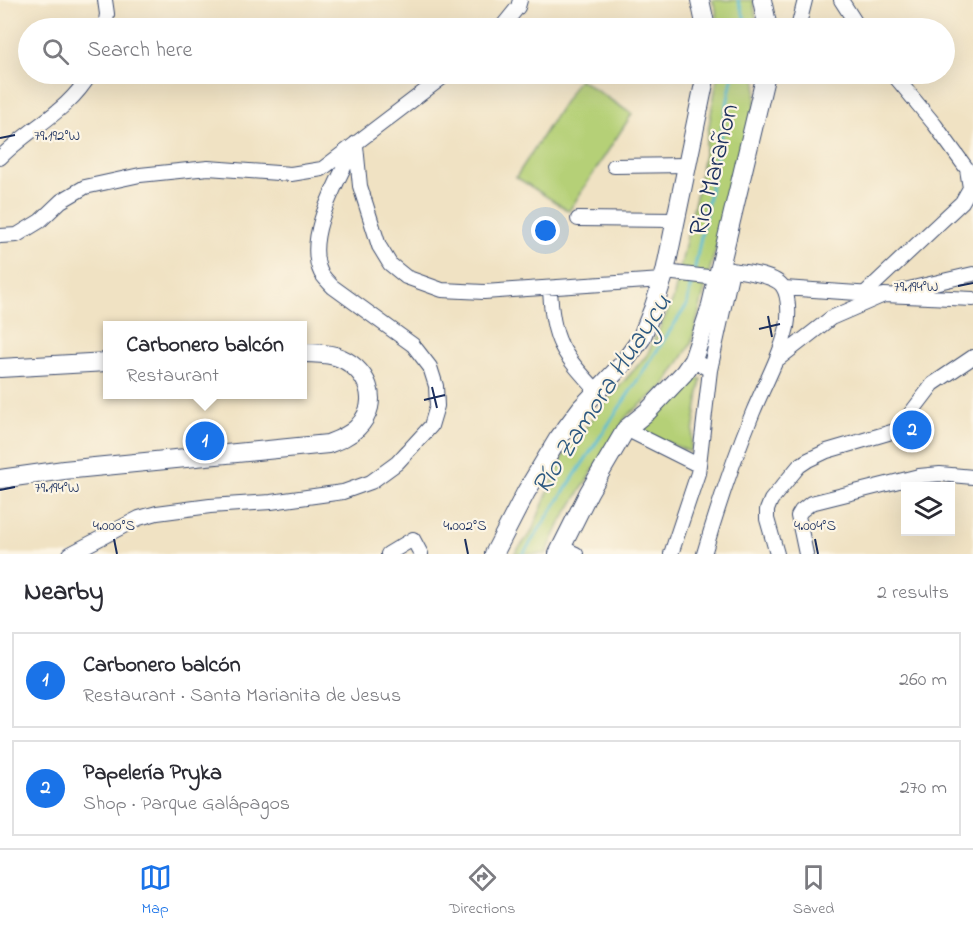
<!DOCTYPE html>
<meta charset="utf-8">
<style>
:root{--surface:#fff;--page:#f2f2f3;--text:#2b2b33;--muted:#7c7c81;--line:#e1e1e2;--accent:#1a73e8}
body{margin:0;font-family:"Indie Flower",sans-serif;background:var(--page);color:var(--text)}
.controls{position:absolute;right:18px;bottom:18px;display:grid;overflow:hidden;border-radius:0px;box-shadow:0 6px 24px #0002}
.controls button{width:54px;height:54px;display:grid;place-items:center;padding:0;border:0;border-bottom:2px solid var(--line);background:var(--surface);color:var(--text);font:30px sans-serif}
.you{position:absolute;left:546px;top:231px;width:21px;height:21px;margin:-15px;border:4px solid #fff;border-radius:50%;background:#1a73e8;box-shadow:0 0 0 9px #1a73e833}
.badge{display:grid;place-items:center;width:39px;height:39px;border-radius:50%;background:var(--accent);color:#fff;font-size:20px;font-weight:700}
.pin{position:absolute;translate:-50% -50%;border:3px solid #fff;box-shadow:0 2px 6px #0006}
.popup{position:absolute;left:103px;top:321px;width:204px;height:78px;box-sizing:border-box;display:grid;place-content:center;border-radius:0px;background:var(--surface);filter:drop-shadow(0 2px 4px #0005);font-size:20px;white-space:nowrap;color:var(--muted)}
.popup b{font-size:22px;color:var(--text)}
.popup::after{content:'';position:absolute;left:50%;top:100%;margin-left:-12px;border:12px solid transparent;border-top-color:var(--surface)}
.list{margin:0;padding:0;list-style:none}
h2{display:flex;justify-content:space-between;align-items:center;height:78px;margin:0;padding:0 24px;font-size:26px}
h2 small{font-size:20px;font-weight:400;color:var(--muted)}
.list li{display:grid;grid-template-columns:39px 1fr auto;gap:18px;align-items:center;box-sizing:border-box;height:96px;margin:0 12px 12px;padding:0 12px;border:2px solid var(--line);border-radius:0px}
.list b{display:block;font-size:22px;white-space:nowrap}
.list p{margin:0;font-size:20px;white-space:nowrap;color:var(--muted)}
.list em{font-size:20px;font-style:normal;color:var(--muted)}
.icon{flex:none;width:33px;height:33px;fill:none;stroke:currentColor;stroke-width:2;stroke-linecap:round;stroke-linejoin:round}
.map{position:relative;flex:none;width:973px;height:554px;overflow:hidden}
.search{position:absolute;background:var(--surface);box-shadow:0 6px 24px #0002;left:18px;right:18px;top:18px;height:66px;display:flex;align-items:center;gap:15px;box-sizing:border-box;padding:0 21px;border-radius:33px;color:var(--muted);font-size:22px}
.sheet{height:294px;background:var(--surface)}
nav{display:flex;justify-content:space-around;align-items:center;box-sizing:border-box;height:84px;border-top:2px solid var(--line);background:var(--surface);font-size:16px;color:var(--muted)}
nav a{display:grid;justify-items:center;gap:3px}
nav .on{color:var(--accent)}
.map>svg:first-child{display:block}
</style>
<div class="map">
<svg width="973" height="554" viewBox="0 0 973 554">
<rect width="100%" height="100%" fill="#fcf5e5"/>
<filter id="ink" filterUnits="userSpaceOnUse"><feTurbulence type="fractalNoise" baseFrequency=".0167" numOctaves="2"/><feDisplacementMap in="SourceGraphic" scale="12" xChannelSelector="R" yChannelSelector="G"/><feConvolveMatrix kernelMatrix="1 2 1 2 8 2 1 2 1" color-interpolation-filters="sRGB"/></filter>
<filter id="wash" filterUnits="userSpaceOnUse"><feTurbulence type="fractalNoise" baseFrequency=".008" numOctaves="4" result="noise"/><feDisplacementMap in="SourceGraphic" scale="24" xChannelSelector="R" yChannelSelector="G"/><feGaussianBlur stdDeviation="1.35" result="paint"/><feColorMatrix in="noise" values="0 0 0 0 0 0 0 0 0 0 0 0 0 0 0 0 0 1.4 0 .05"/><feComposite in="paint" operator="in"/></filter>
<g filter="url(#wash)">
<rect width="100%" height="100%" fill="#f0e2c3"/>
<path fill="#b5d077" stroke="#68806a" stroke-width="1.5" d="M712 0H753L758 28H719L716 9Z
M718 74H757L754 119 710 269 691 344 664 386 627 416 559 525 546 554H514L531 533 563 456 604 404 647 355 673 300 699 183Z
M579 79 632 114 569 211 516 177Z
M687 376 701 379 690 452 642 432Z"/>
<g fill="none" stroke-linecap="round" stroke-linejoin="round">
<path stroke="#56bcd3" stroke-width="3" d="M738 0 745 19 743 28
M694 272 733 74
M523 554 687 305 692 278"/>
</g>
</g>
<g filter="url(#ink)">
<g fill="none" stroke-linecap="round" stroke-linejoin="round">
<g stroke="#3b4a6d" stroke-width="16">
<path id="minor" d="M841 0 859 28
M105 28 107 14 105 0
M501 28 518 7 520 0
M798 28 805 0
M356 146 360 186 379 246 390 264 406 277 442 290 484 292 662 280
M0 158C29 128 69 111 90 74
M614 166 687 165
M578 219 675 220
M0 236 17 235 40 221 61 201 85 187 140 175 208 168 291 174 322 169 447 74
M665 272 717 278
M550 288C552 341 562 353 597 391
M784 288 872 294
M900 291 973 274
M864 294 962 202 970 188 967 169 935 125 893 74
M777 360 831 318 884 295 973 299
M710 370 732 270
M626 429 698 465
M561 547 576 554
M70 554 139 518 157 513 210 506 271 502 343 492 371 482 397 463 431 426 437 406 436 386 430 367 413 345 333 287C329 283 324 278 321 273 303 236 340 178 356 143
M388 554 413 539 421 554
M671 554 698 473 710 370 693 360
M704 554C718 506 734 458 753 412 765 383 780 357 787 327 789 316 789 296 783 287 775 273 735 271 719 268
M777 554 767 519V510L771 500 799 466 808 460 827 451 895 431 901 426 933 384 973 357
M806 554 798 516 801 511 811 503 919 476 940 474 973 477"/>
</g>
<g stroke="#3b4a6d" stroke-width="20">
<path id="major" d="M700 0 706 28
M762 0 768 28
M0 368 107 362
M0 479 64 470 328 444C338 440 349 436 357 428 383 402 367 366 335 356 324 353 314 353 302 353
M494 554 526 492 558 439 581 408 621 366 641 339 653 309 665 272 706 74
M558 554 589 492 626 429 648 411 684 373 693 360 710 309 766 74"/>
</g>
<use href="#minor" stroke="#fff" stroke-width="14"/>
<use href="#major" stroke="#fff" stroke-width="18"/>
</g>
</g>
<path fill="none" stroke="#1b2f5e" stroke-width="2" d="M0 138 15 135M958 286 973 283M768 316 772 337M759 329 780 324M432 387 437 408M424 400 445 395M0 490 15 487M114 539 117 554M465 539 468 554M815 539 818 554"/>
<g text-anchor="middle" dominant-baseline="central" stroke-width="4.5" stroke-linejoin="round" paint-order="stroke">
<g font-size="27" fill="#1b2f5e" stroke="#fcf5e5">
<text transform="translate(715 170) rotate(-76)">Rio Marañon</text>
</g>
<g font-size="28" font-style="italic" fill="#2d5981" stroke="#fcf5e5">
<text transform="translate(603 395) rotate(-57)">Río Zamora Huaycu</text>
</g>
</g>
<g font-size="15" text-anchor="middle" fill="#1b2f5e" stroke="#fcf5e5" stroke-width="4.5" stroke-linejoin="round" paint-order="stroke">
<text x="57" y="140">79.192°W</text>
<text x="916" y="291">79.194°W</text>
<text x="57" y="492">79.194°W</text>
<text x="114" y="530">4.000°S</text>
<text x="465" y="530">4.002°S</text>
<text x="815" y="530">4.004°S</text>
</g>
</svg>
<div class="controls">
<button><svg class="icon" aria-label="layers" viewBox="0 0 24 24"><path d="M12 4l9 5-9 5-9-5zM3 14l9 5 9-5"/></svg></button>
</div>
<div class="you"></div>
<div class="pin badge" style="left:205px;top:441px">1</div>
<div class="popup"><b>Carbonero balcón</b>Restaurant</div>
<div class="pin badge" style="left:912px;top:430px">2</div>
<div class="search"><svg class="icon" aria-label="search" viewBox="0 0 24 24"><circle cx="10" cy="10" r="6"/><path d="M15 15l6 6"/></svg>Search here</div>
</div>
<section class="sheet">
<h2>Nearby<small>2 results</small></h2>
<ul class="list">
<li><span class="badge">1</span><div><b>Carbonero balcón</b><p>Restaurant · Santa Marianita de Jesus</p></div><em>260 m</em></li>
<li><span class="badge">2</span><div><b>Papelería Pryka</b><p>Shop · Parque Galápagos</p></div><em>270 m</em></li>
</ul>
</section>
<nav>
<a class="on"><svg class="icon" aria-label="map" viewBox="0 0 24 24"><path d="M3 6l6-2 6 2 6-2v14l-6 2-6-2-6 2zM9 4v14M15 6v14"/></svg>Map</a>
<a><svg class="icon" aria-label="directions" viewBox="0 0 24 24"><path d="M12 3l9 9-9 9-9-9zM9 14v-3h6M13 9l2 2-2 2"/></svg>Directions</a>
<a><svg class="icon" aria-label="saved" viewBox="0 0 24 24"><path d="M7 4h10v16l-5-4-5 4z"/></svg>Saved</a>
</nav>
